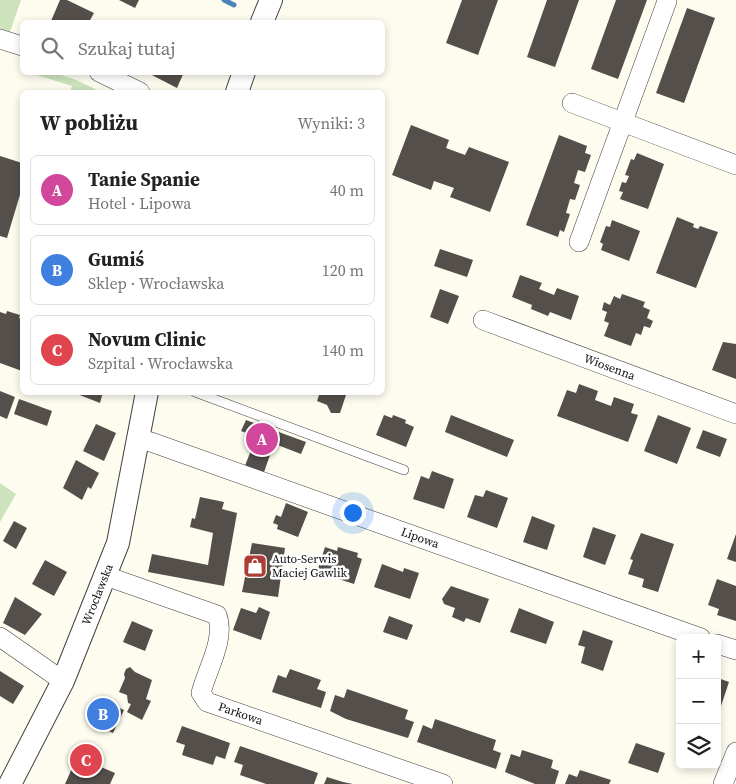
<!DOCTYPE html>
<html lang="pl">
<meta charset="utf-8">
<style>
:root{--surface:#fff;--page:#f2f2f2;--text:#222;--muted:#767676;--line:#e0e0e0;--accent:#0f766e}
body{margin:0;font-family:"Source Serif 4",serif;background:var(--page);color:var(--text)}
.controls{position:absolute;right:15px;bottom:15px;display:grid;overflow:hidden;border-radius:8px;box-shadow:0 2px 8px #0003}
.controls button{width:45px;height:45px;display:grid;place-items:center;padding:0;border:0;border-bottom:1px solid var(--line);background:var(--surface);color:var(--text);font:25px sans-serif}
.you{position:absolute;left:352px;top:512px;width:18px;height:18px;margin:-12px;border:4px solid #fff;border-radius:50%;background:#1a73e8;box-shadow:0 0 0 8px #1a73e833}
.badge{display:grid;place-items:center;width:32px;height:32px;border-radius:50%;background:var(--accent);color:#fff;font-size:16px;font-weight:700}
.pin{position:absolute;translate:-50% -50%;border:2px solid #fff;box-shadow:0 1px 5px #0006}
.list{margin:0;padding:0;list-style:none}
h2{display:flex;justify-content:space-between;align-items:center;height:65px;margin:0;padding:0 20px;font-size:21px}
h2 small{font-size:16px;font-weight:400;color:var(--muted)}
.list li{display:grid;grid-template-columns:32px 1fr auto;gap:15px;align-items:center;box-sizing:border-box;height:70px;margin:0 10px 10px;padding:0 10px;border:1px solid var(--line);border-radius:8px}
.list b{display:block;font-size:19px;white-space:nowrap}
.list p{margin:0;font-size:16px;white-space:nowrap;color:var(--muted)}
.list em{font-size:16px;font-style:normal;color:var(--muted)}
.icon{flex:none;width:28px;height:28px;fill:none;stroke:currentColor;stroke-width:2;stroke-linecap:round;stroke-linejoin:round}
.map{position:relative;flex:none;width:736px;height:784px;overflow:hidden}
.search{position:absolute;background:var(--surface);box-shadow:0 2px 8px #0003;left:20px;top:20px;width:365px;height:55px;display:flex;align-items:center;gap:12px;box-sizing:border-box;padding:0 18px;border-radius:8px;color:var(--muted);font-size:19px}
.panel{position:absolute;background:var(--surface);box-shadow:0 2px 8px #0003;left:20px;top:90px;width:365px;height:305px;border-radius:8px}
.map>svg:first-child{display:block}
</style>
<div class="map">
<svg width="736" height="784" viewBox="0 0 736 784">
<rect width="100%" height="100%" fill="#fdfcef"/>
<path fill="#cce3bd" d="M0 0H21L10 32 0 29Z
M30 73C62 72 74 78 101 92H70L72 86Z
M0 483 16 494 0 522Z"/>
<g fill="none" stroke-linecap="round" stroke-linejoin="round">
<path stroke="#4a82bc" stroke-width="5" d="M224 0 234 5"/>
</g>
<path fill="#544f4b" d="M60 0H67L94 13 89 22 51 21Z
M119 0H139L135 8Z
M462 0H498L478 55 446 43Z
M547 0H579L555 67 527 57Z
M616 0H647L618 79 591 69Z
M687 8 715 18 684 103 656 93Z
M146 72H184L177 88Z
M411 125 449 140 446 148 465 155 469 147 509 162 490 212 450 197 454 188 434 181 431 190 392 175Z
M559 135 587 146 585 153 591 155 585 172 578 170 574 183 580 185 575 200 570 199 566 213 570 214 564 232 560 230 558 237 526 225Z
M637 153 664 164 648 209 620 199 623 192 619 191 622 182 626 183 629 176 625 175 631 159 634 160Z
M0 156 22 163V188L7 238 0 236Z
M677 217 694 224 693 227 698 229 700 226 718 232 696 288 656 273Z
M612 220 640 231 629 261 601 250 603 244 600 242 606 226 610 227Z
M440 249 473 260 467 277 434 266Z
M520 275 542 283 539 289 554 295 557 288 579 296 571 320 550 312 548 316 531 309 532 305 512 297Z
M440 289 459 296 448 324 430 317Z
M622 294 645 302 643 307 650 310 647 318 653 321 650 328 644 326 641 335 636 333 631 346 604 336 609 323 604 321 607 312 602 310 604 302 610 305 614 296 620 299Z
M7 311 20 315 19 318 22 319V371L0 363V312L6 314Z
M723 342 736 344V379L712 370Z
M579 384 598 391 595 400 611 406 614 397 634 404 631 413 638 415 628 442 557 416 567 390 576 393Z
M0 391 15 397 7 419 0 416Z
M72 392H103L100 403Z
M320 392H347L340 413H331L327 405 317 401Z
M19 399 52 411 47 426 14 414Z
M384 415 392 418 393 415 406 420 405 423 414 427 406 447 376 435Z
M451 415 514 440 507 457 445 432Z
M658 415 691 428 677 464 644 451Z
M246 420 306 442 301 454 241 431Z
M96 424 116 433 104 461 83 451Z
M703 430 727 439 720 457 696 448Z
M252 448 270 455 263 475 244 468Z
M76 460 99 473 91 489 88 487 82 500 63 488Z
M432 471 454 479 444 509 413 499 421 476 429 479Z
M486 490 508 498 497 528 467 517 475 495 483 497Z
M200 497 224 502 222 509 237 513 224 586 148 572 152 554 208 565 213 533 190 527 192 518 195 519Z
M286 503 308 512 298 537 277 529 278 525 273 523 276 515 281 517Z
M532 516 555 525 547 550 523 542Z
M14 521 27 528 16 549 3 541Z
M593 527 616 535 605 565 583 557Z
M641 533 674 544 658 592 642 587 644 579 628 574 633 560 630 559Z
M736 534V562L727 559Z
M252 543 285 548 278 597 242 592Z
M325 547 337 551 338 547 358 553 357 557 362 559 354 584 317 572Z
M45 560 67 572 54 596 32 584Z
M382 564 403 572 404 568 419 573 410 599 374 587Z
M717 579 736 586V621L717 615 719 609 708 605Z
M451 586 489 599 480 623 466 618 464 622 452 617 455 608 444 604 442 599Z
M15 597 42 614 25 635 3 623Z
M259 607 270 612 261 640 233 630 241 608 256 613Z
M519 608 554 622 546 644 510 632Z
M389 616 413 625 407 640 383 632Z
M132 621 153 630 145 651 123 642Z
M583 630 613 641 603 671 581 663 585 647 578 645Z
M130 667 135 672 152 680 146 699 151 701 142 720 127 712 131 704 128 703 127 695 119 692 125 678 124 674 126 669Z
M290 669 321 680 317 689 326 692 321 708 272 692 278 675 286 678Z
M0 671 24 686 13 704 0 696Z
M717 672 720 673 718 678 729 682 719 712H717Z
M347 689 408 710 405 719 414 722 408 738 346 719 330 711 335 695 344 698Z
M106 702 124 710 113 733 91 723 98 708 102 711Z
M435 719 496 740 493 750 501 753 496 769 417 742 423 725 432 729Z
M182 726 230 743 225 759 216 756 213 765 182 755 185 745 176 742Z
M636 743 665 753 658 773 628 763Z
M82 746 99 754 93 767 100 770 101 767 115 773 110 784H65Z
M240 746 318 773 314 784H266L240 775 243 765 234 762Z
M522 750 553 760 551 768 559 771 555 784H535L505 772 511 754 520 757Z
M580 770 611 780 609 784H565L569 774 577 777Z
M327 777 343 782 353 784H324Z"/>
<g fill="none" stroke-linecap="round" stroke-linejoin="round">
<g stroke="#404040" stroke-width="10">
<path id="service" d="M195 392 404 470"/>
</g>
<g stroke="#404040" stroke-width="20">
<g id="minor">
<path d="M0 39 22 46"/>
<path d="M99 72 140 92"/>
<path d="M572 103 736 165"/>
<path d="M579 242 667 1"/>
<path id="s1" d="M483 320 736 414"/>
<path id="s2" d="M138 439 151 442 701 638"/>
<path id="s3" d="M106 576 217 615C226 639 207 669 201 693L207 702 443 784"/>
<path d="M0 637 63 681"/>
<path d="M717 644 736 650"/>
<path d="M723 784 736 752"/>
</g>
</g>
<g stroke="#404040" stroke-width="24">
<g id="tertiary">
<path d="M262 22 271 0"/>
<path d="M237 92 244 72"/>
<path id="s4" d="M10 784 63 681 118 543 147 392"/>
</g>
</g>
<use href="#service" stroke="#fff" stroke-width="9"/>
<use href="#minor" stroke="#fff" stroke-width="19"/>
<use href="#tertiary" stroke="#fff" stroke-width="22"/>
</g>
<defs>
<g id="shop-square" transform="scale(1.25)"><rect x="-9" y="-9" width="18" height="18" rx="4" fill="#ac3e36" stroke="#fff"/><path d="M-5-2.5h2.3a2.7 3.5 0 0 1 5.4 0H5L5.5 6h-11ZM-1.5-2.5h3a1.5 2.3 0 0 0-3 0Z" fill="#fff"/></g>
</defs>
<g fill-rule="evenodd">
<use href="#shop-square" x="255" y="566"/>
</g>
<g text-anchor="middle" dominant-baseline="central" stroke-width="5" stroke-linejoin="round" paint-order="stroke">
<g font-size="12" fill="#0d0d0d" stroke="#fff">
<text stroke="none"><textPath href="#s1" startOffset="135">Wiosenna</textPath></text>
<text stroke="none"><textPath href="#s2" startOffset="299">Lipowa</textPath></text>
<text stroke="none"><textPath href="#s4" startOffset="209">Wrocławska</textPath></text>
<text stroke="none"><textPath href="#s3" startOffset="245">Parkowa</textPath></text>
</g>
<g font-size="12" fill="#0d0d0d" stroke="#fff" text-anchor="start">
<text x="272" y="559">Auto-Serwis<tspan x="272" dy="14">Maciej Gawlik</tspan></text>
</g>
</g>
</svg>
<div class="controls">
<button>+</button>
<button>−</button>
<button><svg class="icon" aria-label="layers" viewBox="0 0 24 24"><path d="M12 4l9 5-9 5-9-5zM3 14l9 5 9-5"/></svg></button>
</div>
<div class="you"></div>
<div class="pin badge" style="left:262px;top:439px;background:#d1479c">A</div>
<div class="pin badge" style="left:103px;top:714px;background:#3f7fe0">B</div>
<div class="pin badge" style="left:86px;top:760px;background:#e0444e">C</div>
<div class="search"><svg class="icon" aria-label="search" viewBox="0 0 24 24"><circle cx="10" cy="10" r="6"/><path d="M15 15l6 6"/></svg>Szukaj tutaj</div>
<section class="panel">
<h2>W pobliżu<small>Wyniki: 3</small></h2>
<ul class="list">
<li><span class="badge" style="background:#d1479c">A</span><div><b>Tanie Spanie</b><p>Hotel · Lipowa</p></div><em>40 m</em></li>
<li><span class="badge" style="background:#3f7fe0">B</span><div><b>Gumiś</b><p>Sklep · Wrocławska</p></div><em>120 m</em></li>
<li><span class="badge" style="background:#e0444e">C</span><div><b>Novum Clinic</b><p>Szpital · Wrocławska</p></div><em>140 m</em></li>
</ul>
</section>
</div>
